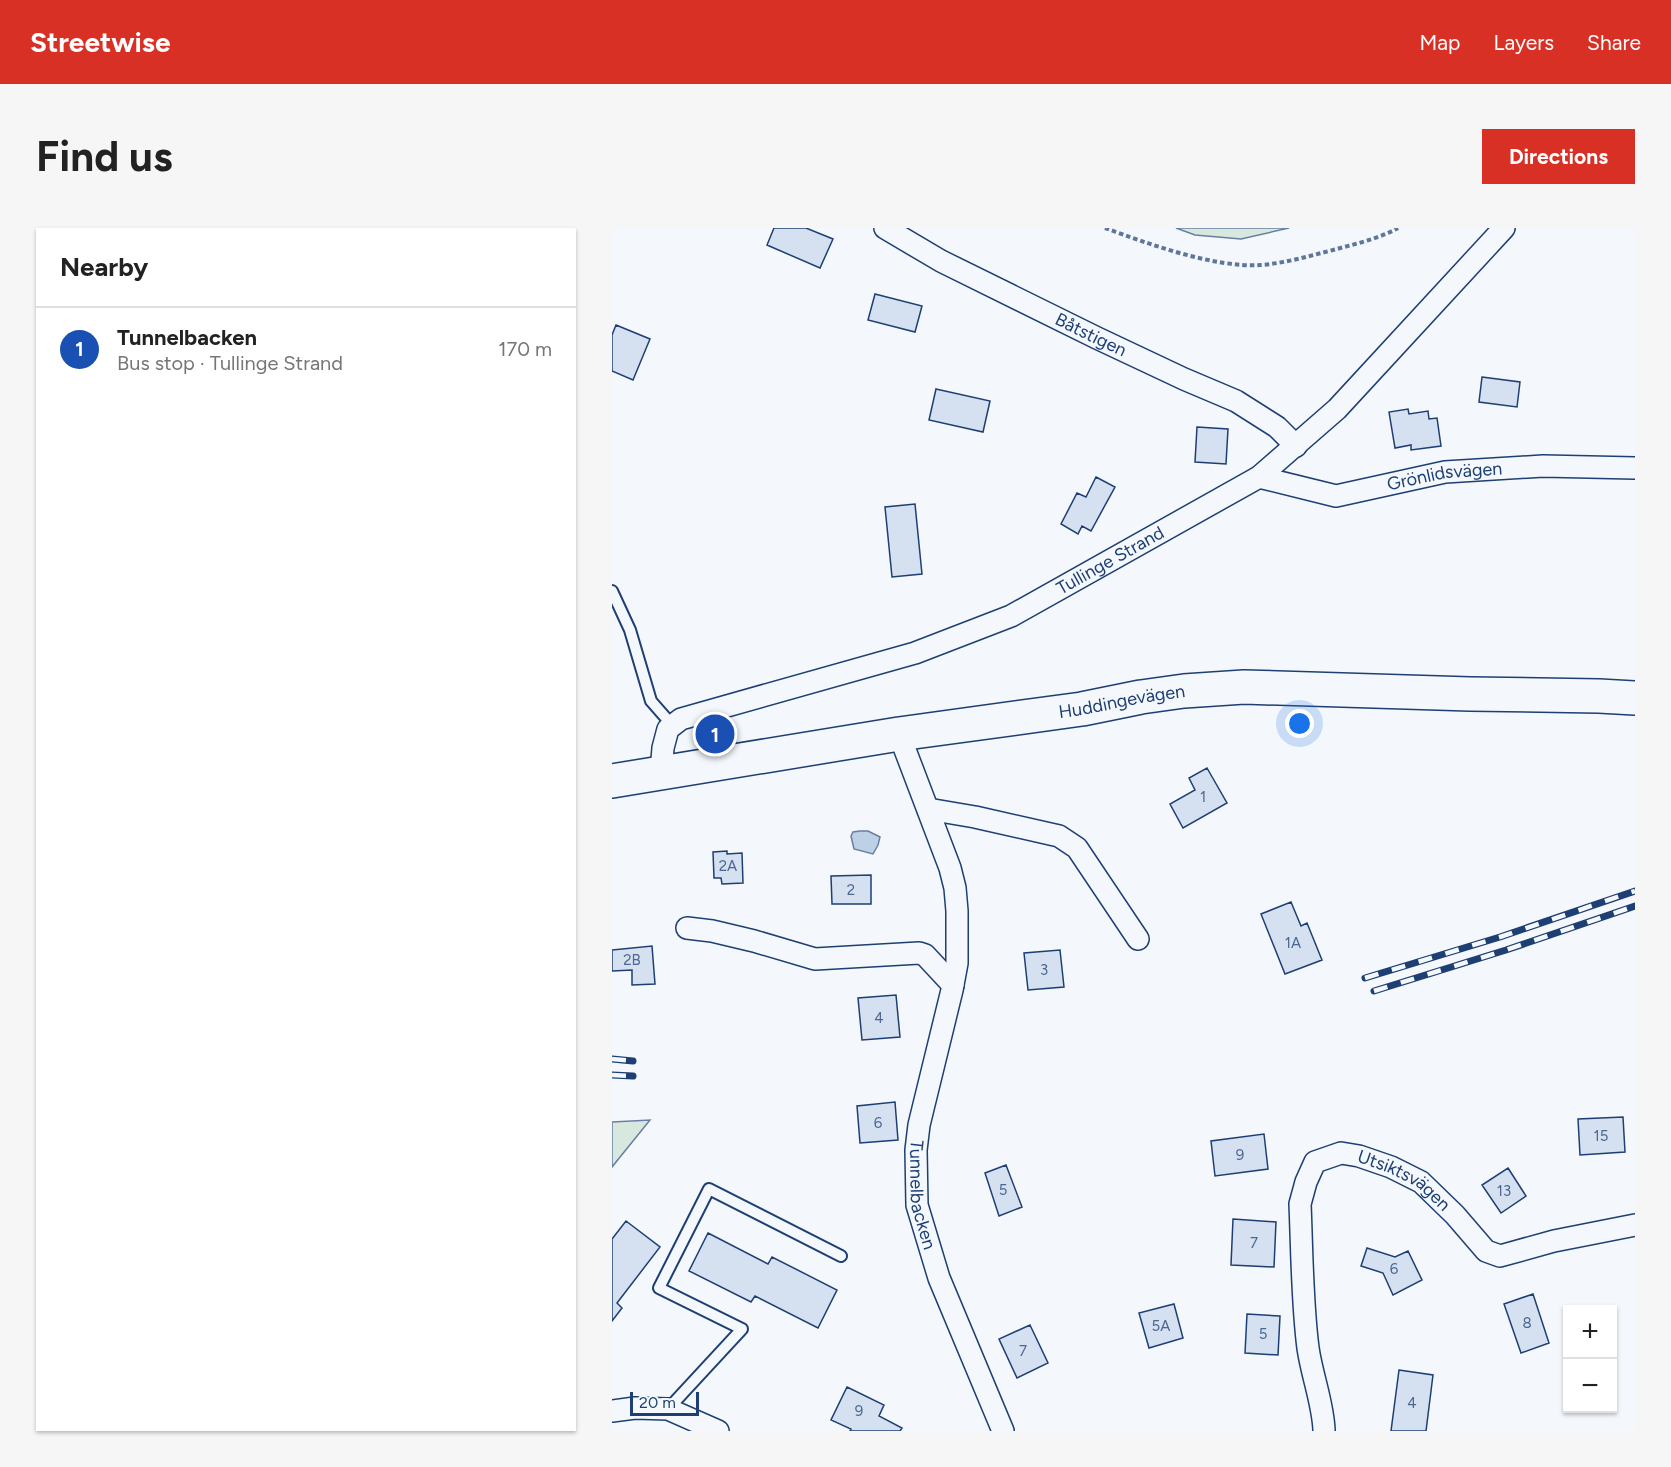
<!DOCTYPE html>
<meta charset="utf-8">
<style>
:root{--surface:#fff;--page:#f6f6f6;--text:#222;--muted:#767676;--line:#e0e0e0;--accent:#d93025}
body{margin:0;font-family:Figtree,sans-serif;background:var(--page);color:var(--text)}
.controls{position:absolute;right:18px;bottom:18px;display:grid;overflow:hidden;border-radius:0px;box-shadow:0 2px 4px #0004}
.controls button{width:54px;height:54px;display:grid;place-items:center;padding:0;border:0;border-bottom:2px solid var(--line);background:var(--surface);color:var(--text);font:30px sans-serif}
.scale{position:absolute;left:18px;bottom:15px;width:69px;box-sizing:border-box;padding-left:6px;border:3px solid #1d3f73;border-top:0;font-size:16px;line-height:21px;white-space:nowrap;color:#1d3f73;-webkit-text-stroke:4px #f4f7fb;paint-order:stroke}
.you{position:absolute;left:688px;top:496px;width:21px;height:21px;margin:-15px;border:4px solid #fff;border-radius:50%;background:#1a73e8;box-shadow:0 0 0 9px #1a73e833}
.badge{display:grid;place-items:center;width:39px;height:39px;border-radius:50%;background:var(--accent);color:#fff;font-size:20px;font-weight:700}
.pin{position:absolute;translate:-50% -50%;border:3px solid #fff;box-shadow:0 2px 6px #0006}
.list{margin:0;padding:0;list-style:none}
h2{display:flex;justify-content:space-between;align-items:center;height:78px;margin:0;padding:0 24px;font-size:26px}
h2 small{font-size:20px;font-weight:400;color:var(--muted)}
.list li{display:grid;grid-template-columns:39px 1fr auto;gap:18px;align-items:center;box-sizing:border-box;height:84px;padding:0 24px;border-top:2px solid var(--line)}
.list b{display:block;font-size:22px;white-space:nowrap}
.list p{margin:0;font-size:20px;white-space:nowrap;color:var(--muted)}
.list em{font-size:20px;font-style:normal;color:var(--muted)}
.map{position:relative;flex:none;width:1023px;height:1203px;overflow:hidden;border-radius:0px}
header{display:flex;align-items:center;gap:36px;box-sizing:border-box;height:84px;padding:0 30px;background:var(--accent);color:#fff}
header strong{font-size:28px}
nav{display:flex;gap:33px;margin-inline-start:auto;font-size:21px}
.intro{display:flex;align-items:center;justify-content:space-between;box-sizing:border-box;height:144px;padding:0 36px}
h1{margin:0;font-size:42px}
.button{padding:15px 27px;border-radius:0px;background:var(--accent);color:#fff;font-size:21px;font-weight:700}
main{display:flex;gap:36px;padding:0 36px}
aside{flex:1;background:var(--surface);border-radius:0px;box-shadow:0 2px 4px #0004}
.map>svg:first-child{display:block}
</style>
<header>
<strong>Streetwise</strong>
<nav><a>Map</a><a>Layers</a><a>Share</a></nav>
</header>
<div class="intro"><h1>Find us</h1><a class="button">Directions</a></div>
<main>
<aside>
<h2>Nearby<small></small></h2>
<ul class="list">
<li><span class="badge" style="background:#1a4fb4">1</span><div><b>Tunnelbacken</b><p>Bus stop · Tullinge Strand</p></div><em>170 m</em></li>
</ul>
</aside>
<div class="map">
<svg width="1023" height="1203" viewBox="0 0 1023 1203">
<rect width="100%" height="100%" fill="#f4f7fb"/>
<path fill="#d7e8df" stroke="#687fa3" stroke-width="1.5" d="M564 0H677L629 11 583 7Z
M38 892 0 939V894Z"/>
<path fill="#bed0e5" stroke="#687fa3" stroke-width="1.5" d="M248 603H256L268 609 266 617 261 626 242 621 239 608 241 604Z"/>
<path fill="#d5e0f0" stroke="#1d3f73" stroke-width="1.5" d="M162 0H194L221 11 208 40 155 17Z
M263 66 310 78 303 104 256 92Z
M4 97 38 111 21 152 0 143V107Z
M870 149 908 154 905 179 867 174Z
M324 161 378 173 371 204 317 192Z
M796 181 797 186 816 183 817 191 825 190 829 218 799 222V217L783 220 777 184Z
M585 199 616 201 614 236 583 234Z
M484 249 503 259 479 303 470 298 466 306 449 296 465 265 474 269Z
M303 276 310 346 280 349 273 279Z
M595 540 615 575 571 600 558 576 583 562 577 550Z
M115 623V626L130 625 131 655 110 656 109 650H102L101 624Z
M259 647V676H220L219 648Z
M679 674 689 698 695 695 710 732 673 746 649 686Z
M40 718 43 756 20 757V742L0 743V722Z
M448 722 452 759 416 762 412 725Z
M284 767 288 809 250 812 246 770Z
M283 874 286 912 248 915 245 878Z
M1011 889 1013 924 968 927 966 891Z
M652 906 656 941 603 948 599 913Z
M394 937 410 979 387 988 373 945Z
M896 940 914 968 889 985 870 957Z
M621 991 664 994 662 1039 619 1037Z
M14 993 48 1019 5 1075 10 1080 0 1093V1011Z
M96 1005 156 1036 160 1029 225 1062 206 1100 143 1068 139 1074 77 1043Z
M755 1020 783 1029 796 1023 810 1052 781 1067 771 1045 749 1038Z
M921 1066 937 1115 909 1125 892 1076Z
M562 1076 571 1110 537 1120 527 1085Z
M635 1086 668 1088 666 1127 633 1125Z
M418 1097 436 1135 405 1150 387 1111Z
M787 1142 821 1147 814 1203H779Z
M235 1159 272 1177 267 1188 290 1200 288 1203H238L239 1201 219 1192Z"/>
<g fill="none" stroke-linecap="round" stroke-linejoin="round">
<g stroke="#1d3f73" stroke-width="14">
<path id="lane" d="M0 363 18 402 39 473 61 498
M56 1181 130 1101 47 1060 97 961 229 1028"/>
</g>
<g stroke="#1d3f73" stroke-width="24">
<g id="street">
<path id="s1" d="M273 0 329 33 485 110 572 151 624 173 665 199 684 218"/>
<path id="s2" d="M647 249 724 268 833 244 931 238 1023 240"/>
<path id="s3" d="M287 506 338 640 343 660 345 683V735L340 762 307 897 304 922 305 977 327 1050 391 1203"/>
<path id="s4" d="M49 544 51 520 56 501 69 491 303 425 399 388 647 249 725 181 892 0"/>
<path d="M316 581 363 589 447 608 465 620 526 711"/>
<path d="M75 700 100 703 142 713 203 731 307 725 313 727 341 757"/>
<path d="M0 1183 23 1180 56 1181 106 1203"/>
<path id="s5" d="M712 1202C711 1175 700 1148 696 1120 690 1073 690 1023 688 976L694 954 703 934 729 925 747 928 779 939 809 954 843 987 874 1023 888 1028 942 1013 1023 997"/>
</g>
</g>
<g stroke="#1d3f73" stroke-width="36">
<g id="primary">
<path id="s6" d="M0 553 287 506 470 481 529 469 572 463 632 459 858 466 987 468 1023 470"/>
</g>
</g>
<path stroke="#5e769c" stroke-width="4" stroke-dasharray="4.5 3" stroke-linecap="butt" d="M493 0C537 16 602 40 649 37 674 35 697 28 721 22 743 16 766 11 786 0"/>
<use href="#lane" stroke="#f4f7fb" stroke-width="10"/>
<use href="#street" stroke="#f4f7fb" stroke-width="21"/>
<use href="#primary" stroke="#f4f7fb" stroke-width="33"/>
<g stroke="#1d3f73" stroke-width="7">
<path id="rail" d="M753 750 888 709 1023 663
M762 763 894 722 1023 678
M0 831 21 833
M0 847 21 848"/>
</g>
<use href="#rail" stroke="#f4f7fb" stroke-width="4.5" stroke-dasharray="14" stroke-linecap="butt"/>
</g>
<g text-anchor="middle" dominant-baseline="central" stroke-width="4.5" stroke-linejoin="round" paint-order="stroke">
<g font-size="15" fill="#4b6792">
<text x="591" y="569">1</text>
<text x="116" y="638">2A</text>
<text x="239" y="662">2</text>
<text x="681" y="715">1A</text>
<text x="20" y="732">2B</text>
<text x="432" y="742">3</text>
<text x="267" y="790">4</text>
<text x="266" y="895">6</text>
<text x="989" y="908">15</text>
<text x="628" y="927">9</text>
<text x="391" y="962">5</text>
<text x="892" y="963">13</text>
<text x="642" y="1015">7</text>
<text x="782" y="1041">6</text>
<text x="915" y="1095">8</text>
<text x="549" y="1098">5A</text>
<text x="651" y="1106">5</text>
<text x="411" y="1123">7</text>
<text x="800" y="1175">4</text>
<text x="247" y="1183">9</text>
</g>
<g font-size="18" fill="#1d3f73" stroke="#f4f7fb">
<text stroke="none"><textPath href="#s1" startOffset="232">Båtstigen</textPath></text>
<text stroke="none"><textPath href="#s2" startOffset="190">Grönlidsvägen</textPath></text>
<text stroke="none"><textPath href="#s4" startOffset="520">Tullinge Strand</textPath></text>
<text stroke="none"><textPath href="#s6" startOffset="516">Huddingevägen</textPath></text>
<text stroke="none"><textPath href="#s5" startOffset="370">Utsiktsvägen</textPath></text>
<text stroke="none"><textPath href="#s3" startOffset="476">Tunnelbacken</textPath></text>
</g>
</g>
</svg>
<div class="controls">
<button>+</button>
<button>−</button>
</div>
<div class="scale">20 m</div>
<div class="you"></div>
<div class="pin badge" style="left:103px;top:506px;background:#1a4fb4">1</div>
</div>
</main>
